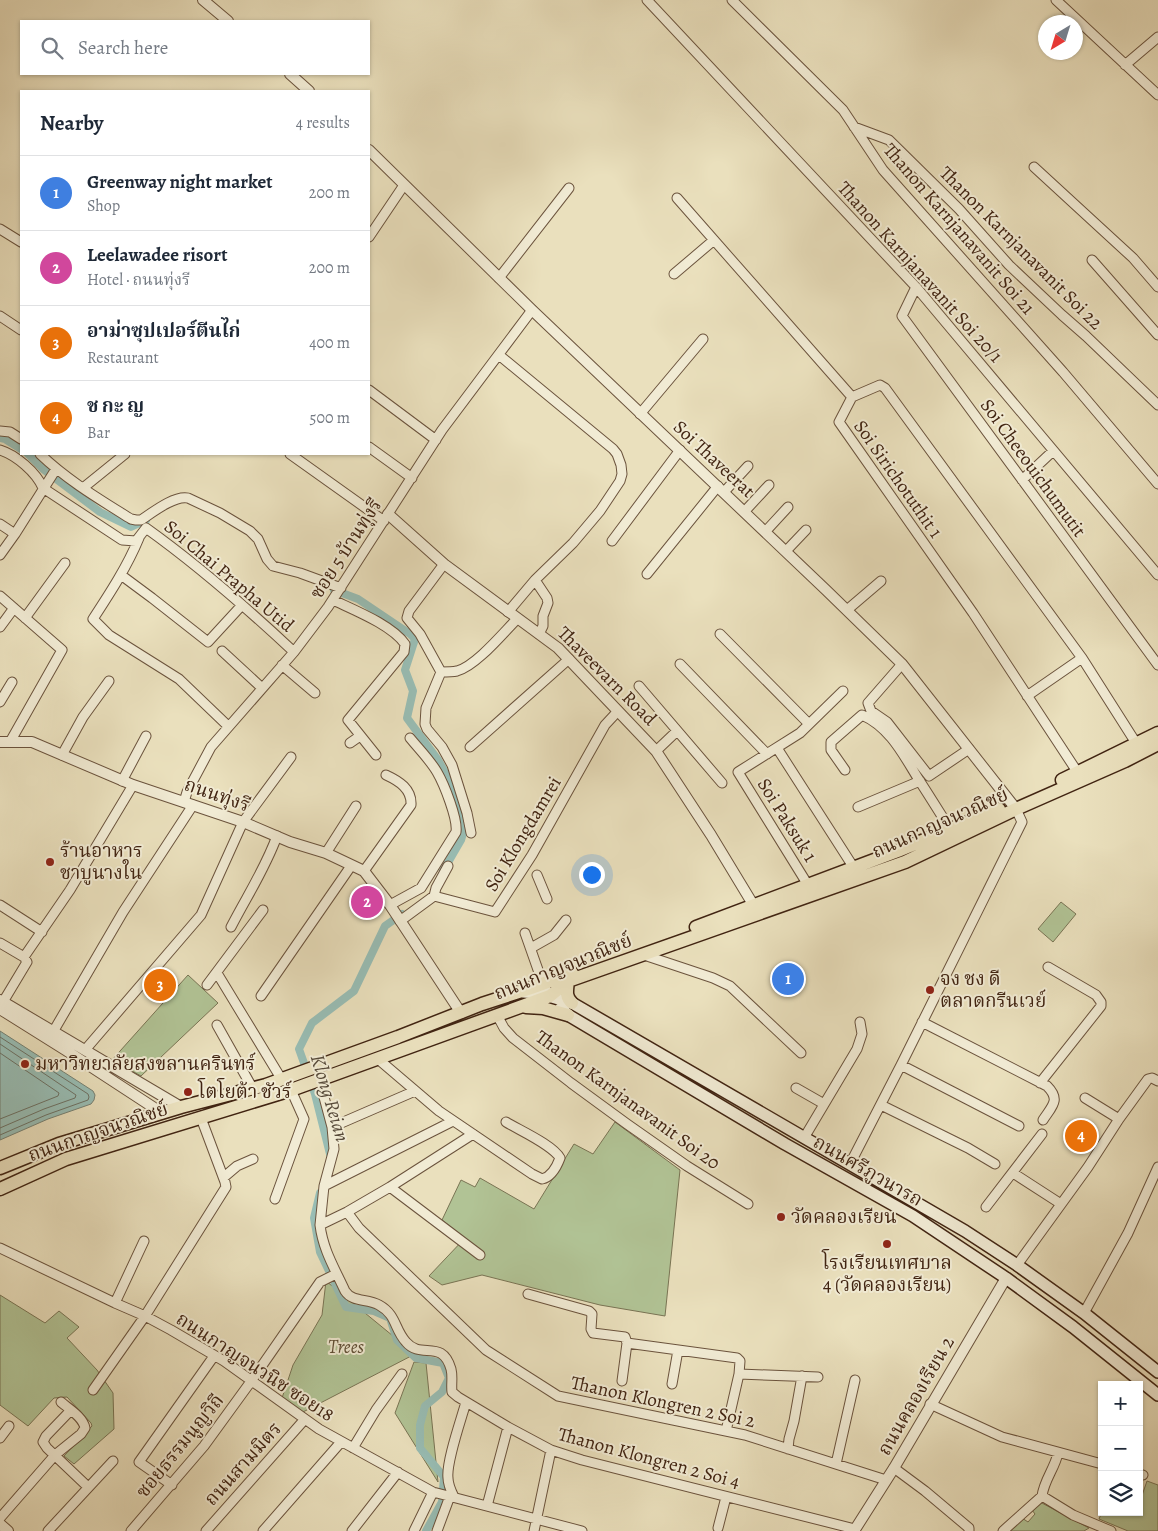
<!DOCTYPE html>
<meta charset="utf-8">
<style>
:root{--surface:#fff;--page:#f6f6f7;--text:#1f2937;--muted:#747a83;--line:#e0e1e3;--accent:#b45309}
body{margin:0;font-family:Alegreya,"Noto Serif Thai",serif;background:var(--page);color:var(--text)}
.controls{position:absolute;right:15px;bottom:15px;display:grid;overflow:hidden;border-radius:0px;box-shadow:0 1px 4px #0004}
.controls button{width:45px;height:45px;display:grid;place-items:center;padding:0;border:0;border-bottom:1px solid var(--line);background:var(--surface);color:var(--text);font:25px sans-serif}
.compass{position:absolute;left:1038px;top:15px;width:45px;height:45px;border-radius:50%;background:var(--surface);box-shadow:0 1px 4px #0004;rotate:218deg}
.you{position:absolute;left:591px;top:874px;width:18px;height:18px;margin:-12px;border:4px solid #fff;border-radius:50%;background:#1a73e8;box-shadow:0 0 0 8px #1a73e833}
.badge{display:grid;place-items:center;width:32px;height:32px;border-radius:50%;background:var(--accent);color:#fff;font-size:16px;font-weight:700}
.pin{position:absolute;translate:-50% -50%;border:2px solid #fff;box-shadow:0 1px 5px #0006}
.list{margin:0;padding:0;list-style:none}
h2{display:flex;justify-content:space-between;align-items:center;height:65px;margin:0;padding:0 20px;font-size:21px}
h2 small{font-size:16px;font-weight:400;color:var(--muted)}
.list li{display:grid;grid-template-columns:32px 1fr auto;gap:15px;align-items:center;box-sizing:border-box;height:75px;padding:0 20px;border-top:1px solid var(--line)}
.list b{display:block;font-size:19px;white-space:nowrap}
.list p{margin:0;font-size:16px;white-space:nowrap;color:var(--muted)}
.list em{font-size:16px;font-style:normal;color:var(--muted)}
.icon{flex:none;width:28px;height:28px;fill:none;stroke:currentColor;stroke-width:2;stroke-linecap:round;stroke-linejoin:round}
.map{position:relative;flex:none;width:1158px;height:1531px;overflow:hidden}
.search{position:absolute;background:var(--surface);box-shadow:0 1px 4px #0004;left:20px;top:20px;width:350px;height:55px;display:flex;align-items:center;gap:12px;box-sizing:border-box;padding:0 18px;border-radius:0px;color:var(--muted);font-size:19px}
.panel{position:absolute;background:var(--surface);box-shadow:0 1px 4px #0004;left:20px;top:90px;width:350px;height:365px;border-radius:0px}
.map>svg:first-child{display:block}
</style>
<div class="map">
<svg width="1158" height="1531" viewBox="0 0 1158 1531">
<rect width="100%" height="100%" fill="#eae0bd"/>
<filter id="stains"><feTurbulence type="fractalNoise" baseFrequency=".004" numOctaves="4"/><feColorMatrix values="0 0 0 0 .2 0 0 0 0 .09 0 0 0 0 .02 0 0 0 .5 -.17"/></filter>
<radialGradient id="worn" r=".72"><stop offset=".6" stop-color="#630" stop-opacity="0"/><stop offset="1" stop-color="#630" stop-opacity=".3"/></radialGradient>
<path fill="#b1c395" stroke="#797454" d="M1061 902 1076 914 1053 942 1038 929Z
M188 975 218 1003 141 1076 112 1060Z
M615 1122 680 1170 665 1316 600 1305 482 1275 442 1285 429 1276 465 1238 442 1220 461 1180 475 1187 480 1178 534 1209 574 1144 593 1154Z
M326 1281 415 1354 303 1412 282 1398 293 1365 322 1315Z
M0 1295 45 1323 59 1311 79 1327 67 1338 97 1370 113 1393 114 1429 74 1464 64 1456 92 1426 91 1423 67 1397 54 1398 28 1426 0 1405Z
M414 1362 426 1363 438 1482 395 1413Z
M1147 1481 1158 1485V1531H1128L1099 1519 1102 1512H1139V1504Z
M1040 1502 1089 1528 1084 1531H1007L1022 1518 1028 1522 1035 1514 1032 1510Z"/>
<path fill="#98bdb4" stroke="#758073" d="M0 1031 93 1091 95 1095 94 1100 91 1104 48 1119 0 1140Z"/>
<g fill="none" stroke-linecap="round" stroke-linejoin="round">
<path stroke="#6c7063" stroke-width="1" d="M0 1037 88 1094 89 1097 88 1100 46 1115 0 1135
M0 1044 76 1095 75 1098 44 1109 0 1128
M0 1053 59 1093 58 1096 0 1119"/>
<path stroke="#98bdb4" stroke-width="8" d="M0 438 5 439 21 449
M28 454 43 469 100 512 131 527 146 520
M334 590 358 599 410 634 415 639 405 670 413 691 407 718 438 760 447 776 464 830 461 840 443 871
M331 1158 315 1094 299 1049 312 1023 354 991 385 926 402 914
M320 1193 314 1218 320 1252 346 1307 374 1311 390 1318 397 1340 416 1358 443 1363 449 1378 442 1392 425 1406 420 1425V1448L444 1477 442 1502 426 1531"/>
<g stroke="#6b533d" stroke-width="11">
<path id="minor" d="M647 0 916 287 1158 575
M732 0 843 110 883 170 1063 372 1158 484
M1056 0 1158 95
M1125 65 1158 37
M854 127 889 140 959 209 1009 265 1062 315 1086 336 1158 405
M1034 167 1133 258 1158 287
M677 198 852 397
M0 229 21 242
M369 237 404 185
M1092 260 1158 335
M674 274 714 240
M499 278 569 188
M916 287 902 316 1158 665
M0 316 21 330
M499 355 613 449 617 454 621 465 622 474 620 481 600 511 573 543 535 580 547 598 548 603 543 616V626L539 634
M369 390 436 440
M852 397 880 385 885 388 1082 658 1136 743
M852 397 839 422 973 613 1078 773
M640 414 703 339
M0 431 10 432 21 439
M369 447 412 478
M0 450C16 455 36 472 43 488
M40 454C67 480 99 499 131 519L136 520H141C153 512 175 495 188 498L220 513 250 531 258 539 267 559 273 566 300 573 341 588
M290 454 384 521
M1022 480 1053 451
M43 488 122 540 136 541 146 528C199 566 247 608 294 652
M83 488 125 454
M724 492 748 466
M744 512 769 485
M0 524 15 534
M765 532 788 507
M139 538C127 567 110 593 93 619L109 635 179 679 228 726
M612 541 680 450
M786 551 806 530
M0 555 15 534 56 469
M444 564 409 611 407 618 420 634 441 672 426 708 425 724 427 729 442 747 452 765 467 813 471 833
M647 574 718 486
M121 575 152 598 208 642 242 605
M0 596 62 650 10 742
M333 600C354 610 392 625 405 644L404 652 348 720 376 755
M847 610 881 581
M508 612 535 580
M25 618 65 563
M0 627 14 608
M720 634 809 724
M222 651 262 688
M680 664 767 754
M902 664 868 703 871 711 887 722 929 776 969 749
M282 665 315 693
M441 672C446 672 452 672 457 671 476 666 503 633 517 619
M639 686 722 783
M1027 696 1082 658
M0 702 12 682
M350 743 360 736
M470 747 569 659
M777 748 854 868
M656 751 677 731
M62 755 83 717 109 681
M845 770 831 750V742L862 715C890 727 904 756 919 780 930 797 940 813 950 829
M122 781 146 736
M184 802 187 792 211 747 294 652 328 607 442 430 532 310
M858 807 920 781
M326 853 356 806
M364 871 411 805C412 789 399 781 386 775
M537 875 547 899
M808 885 738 772 800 733 843 691
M434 896 436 888 448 866
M0 905 42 932
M390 905 421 888 456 832C458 819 444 784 437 772 430 760 419 749 410 738
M400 921 434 896 495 912 532 855 605 725 618 711
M231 927C247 896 265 869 277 836
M525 933 543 984 550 996
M0 943 24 957
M531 948 554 935 566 920
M644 955 713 978 730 986 801 1053
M217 973 282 1080
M207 985 263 910
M261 996 351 866
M3 1002 27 962 24 957 70 890 133 785
M497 1015 504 1028 513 1038 571 1083 627 1124 687 1166 748 1204
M922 1022 1047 1086C1061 1100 1052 1106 1043 1120
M217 1025 253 1089
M53 1032 123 912 193 805
M85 1050 201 915 243 822 291 757
M378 1059 439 1111 532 1174 542 1179C551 1177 557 1166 560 1158 553 1145 519 1130 506 1122
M901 1065 1019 1126
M1040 1083 1101 1006V1002L1096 995 1048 967
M796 1088 824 1104
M324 1097 332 1127 334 1149 324 1186 453 1121
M1085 1098 1119 1119
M881 1105 968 1148 995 1164
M332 1127 415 1091
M473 1134 390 1187 347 1212 320 1225C323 1250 335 1269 345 1291 353 1303 367 1298 379 1305 397 1315 394 1329 406 1342 421 1360 442 1338 451 1369 453 1377 451 1384 452 1392L458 1397 508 1427 551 1450 582 1460 855 1529
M804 1138 857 1049 862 1034 860 1022
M850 1164 901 1065 1022 822 1016 809
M1013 1173 1061 1204
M224 1177 237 1166 253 1159
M390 1187 480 1255
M275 1199 304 1119 291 1090
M986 1207 1042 1134
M347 1212 359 1228 486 1350 558 1396 745 1435 886 1480
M320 1225 324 1186
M0 1248 115 1303 145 1316 171 1330 224 1361 319 1429 433 1492 582 1531
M1017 1265 1088 1167 1119 1119 1148 1079 1152 1078 1158 1081
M528 1294 589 1311 592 1314 591 1329 593 1333 625 1337 627 1343 737 1358 740 1361 739 1374 726 1431
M115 1303 144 1241
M1084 1313 1128 1233 1158 1167
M739 1374 818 1377
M622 1381 627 1343
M672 1384 678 1350
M93 1390 145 1316 226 1187 225 1182 201 1118
M930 1404 1002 1437 1102 1464
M71 1410 46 1436 43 1442 47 1448 88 1487
M0 1438 9 1426
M353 1448 376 1410 402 1374
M788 1449 789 1439 794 1421 802 1376
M1058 1453C1055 1468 1044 1480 1042 1496L1073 1515 1111 1531
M836 1464 855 1380
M894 1468 925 1491 969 1528V1531
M1139 1474 1143 1475
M172 1485 139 1462 214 1356
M454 1497C451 1491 448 1485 448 1478 446 1462 461 1420 466 1402
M487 1506 508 1427
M0 1518 55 1455 81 1434 85 1428C83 1417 69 1409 61 1402
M718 1528 726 1497
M48 1531 113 1461
M131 1531 204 1446 252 1380 320 1282 336 1274
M206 1531 305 1419
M263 1531 341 1442
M352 1531 398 1472
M414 1531 433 1492
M437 1531 450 1496
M534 1531 551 1450
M1003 1531 1042 1496"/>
</g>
<g stroke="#6b533d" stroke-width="12">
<path id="tertiary" d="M203 0 228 21
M290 74 309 91
M369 150 532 310 826 590 902 664 1016 809
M388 514 444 564 558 648 656 751 711 835 754 906
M0 742H32L133 785 243 822 290 842 326 853 364 871 390 905 461 1013
M0 1000 181 1107
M0 1009 67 1051 162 1113
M0 1524 8 1531
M854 1531 894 1468 1006 1278"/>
</g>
<g stroke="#412412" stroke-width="14">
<path id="secondary" d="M523 992 538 993 572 1003 965 1231 1017 1265 1084 1313 1158 1372
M561 1008 568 1015 785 1144 913 1216 1006 1278 1073 1327 1158 1395"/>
</g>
<g stroke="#412412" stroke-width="15">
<path id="primary" d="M1062 780 1158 733
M696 927 898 851 999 809
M568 981C567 990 565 997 572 1003
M526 1007 543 1008 568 1015
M0 1168 59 1144 181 1107 266 1085 398 1037 482 1004 531 988 572 973
M0 1189 66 1159 291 1090 550 996 568 981 905 862 1016 809 1125 761 1158 744"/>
</g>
<use href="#minor" stroke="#f1ebd4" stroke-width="9"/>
<use href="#tertiary" stroke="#f1ebd4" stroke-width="10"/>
<use href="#secondary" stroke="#f1ebd4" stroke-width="11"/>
<use href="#primary" stroke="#eae0bd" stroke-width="12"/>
</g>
<g fill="#8f2418" stroke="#f1ebd4" stroke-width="2">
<circle cx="50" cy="862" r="5"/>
<circle cx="930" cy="990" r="5"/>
<circle cx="25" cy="1064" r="5"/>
<circle cx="188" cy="1092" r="5"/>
<circle cx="781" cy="1217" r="5"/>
<circle cx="887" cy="1244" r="5"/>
</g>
<g text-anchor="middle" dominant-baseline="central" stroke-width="4" stroke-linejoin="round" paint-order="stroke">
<g font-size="19" fill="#412412" stroke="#f1ebd4">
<text transform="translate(959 229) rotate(49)">Thanon Karnjanavanit Soi 21</text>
<text transform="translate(1021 248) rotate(45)">Thanon Karnjanavanit Soi 22</text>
<text transform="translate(920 272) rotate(48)">Thanon Karnjanavanit Soi 20/1</text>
<text transform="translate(714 459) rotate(43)">Soi Thaveerat</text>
<text transform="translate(1033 468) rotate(54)">Soi Cheeouichumutit</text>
<text transform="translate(898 479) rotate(55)">Soi Sirichotuthit 1</text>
<text transform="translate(346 549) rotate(-57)">ซอย 5 บ้านทุ่งรี</text>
<text transform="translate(229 576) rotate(40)">Soi Chai Prapha Utid</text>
<text transform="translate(607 676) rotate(45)">Thaveevarn Road</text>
<text transform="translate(217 795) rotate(19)">ถนนทุ่งรี</text>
<text transform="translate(787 820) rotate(58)">Soi Paksuk 1</text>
<text transform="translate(940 823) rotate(-24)">ถนนกาญจนวณิชย์</text>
<text transform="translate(523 834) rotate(-59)">Soi Klongdamrei</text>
<text transform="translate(563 967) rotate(-22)">ถนนกาญจนวณิชย์</text>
<text transform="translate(628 1100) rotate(36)">Thanon Karnjanavanit Soi 20</text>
<text transform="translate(98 1132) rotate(-19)">ถนนกาญจนวณิชย์</text>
<text transform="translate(868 1171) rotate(30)">ถนนศรีภูวนารถ</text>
<text transform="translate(255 1367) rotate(33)">ถนนกาญจนวนิช ซอย18</text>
<text transform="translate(916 1396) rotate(-60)">ถนนคลองเรียน 2</text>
<text transform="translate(663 1402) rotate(12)">Thanon Klongren 2 Soi 2</text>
<text transform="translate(180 1446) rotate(-51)">ซอยธรรมนูญวิถี</text>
<text transform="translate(649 1458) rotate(15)">Thanon Klongren 2 Soi 4</text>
<text transform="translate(243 1464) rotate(-48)">ถนนสามมิตร</text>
</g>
<g font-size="19" fill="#412412" stroke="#f1ebd4" text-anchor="start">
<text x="60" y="851">ร้านอาหาร<tspan x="60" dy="22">ชาบูนางใน</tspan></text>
<text x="940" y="979">จง ชง ดี<tspan x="940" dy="22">ตลาดกรีนเวย์</tspan></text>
<text x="35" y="1064">มหาวิทยาลัยสงขลานครินทร์</text>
<text x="198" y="1092">โตโยต้า ชัวร์</text>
<text x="791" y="1217">วัดคลองเรียน</text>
<text x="887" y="1263" text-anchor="middle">โรงเรียนเทศบาล<tspan x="887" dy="22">4 (วัดคลองเรียน)</tspan></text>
</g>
<g font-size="19" font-style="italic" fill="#5d4c33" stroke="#f1ebd4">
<text x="346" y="1347">Trees</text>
</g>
<g font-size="20" font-style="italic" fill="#574a3a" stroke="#f1ebd4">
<text transform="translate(330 1098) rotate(73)">Klong Reian</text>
</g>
</g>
<rect width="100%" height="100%" filter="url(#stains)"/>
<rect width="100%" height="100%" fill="url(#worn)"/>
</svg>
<div class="controls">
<button>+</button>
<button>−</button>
<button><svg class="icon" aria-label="layers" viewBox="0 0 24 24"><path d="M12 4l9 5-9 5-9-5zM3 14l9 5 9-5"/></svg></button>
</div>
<svg class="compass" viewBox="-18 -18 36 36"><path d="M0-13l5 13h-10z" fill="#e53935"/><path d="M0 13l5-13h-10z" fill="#747a83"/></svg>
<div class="you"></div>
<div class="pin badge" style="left:788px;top:979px;background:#3f7fe0">1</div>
<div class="pin badge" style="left:367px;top:902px;background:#d1479c">2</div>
<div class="pin badge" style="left:160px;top:985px;background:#e8710a">3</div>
<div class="pin badge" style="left:1081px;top:1136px;background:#e8710a">4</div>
<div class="search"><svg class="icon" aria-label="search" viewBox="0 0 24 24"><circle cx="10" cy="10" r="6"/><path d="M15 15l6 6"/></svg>Search here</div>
<section class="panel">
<h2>Nearby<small>4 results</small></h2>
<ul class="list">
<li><span class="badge" style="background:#3f7fe0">1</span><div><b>Greenway night market</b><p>Shop</p></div><em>200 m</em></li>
<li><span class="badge" style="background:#d1479c">2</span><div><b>Leelawadee risort</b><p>Hotel · ถนนทุ่งรี</p></div><em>200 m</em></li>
<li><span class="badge" style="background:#e8710a">3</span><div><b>อาม่าซุปเปอร์ตีนไก่</b><p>Restaurant</p></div><em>400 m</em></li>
<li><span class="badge" style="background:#e8710a">4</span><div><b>ช กะ ญ</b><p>Bar</p></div><em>500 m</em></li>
</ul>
</section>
</div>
